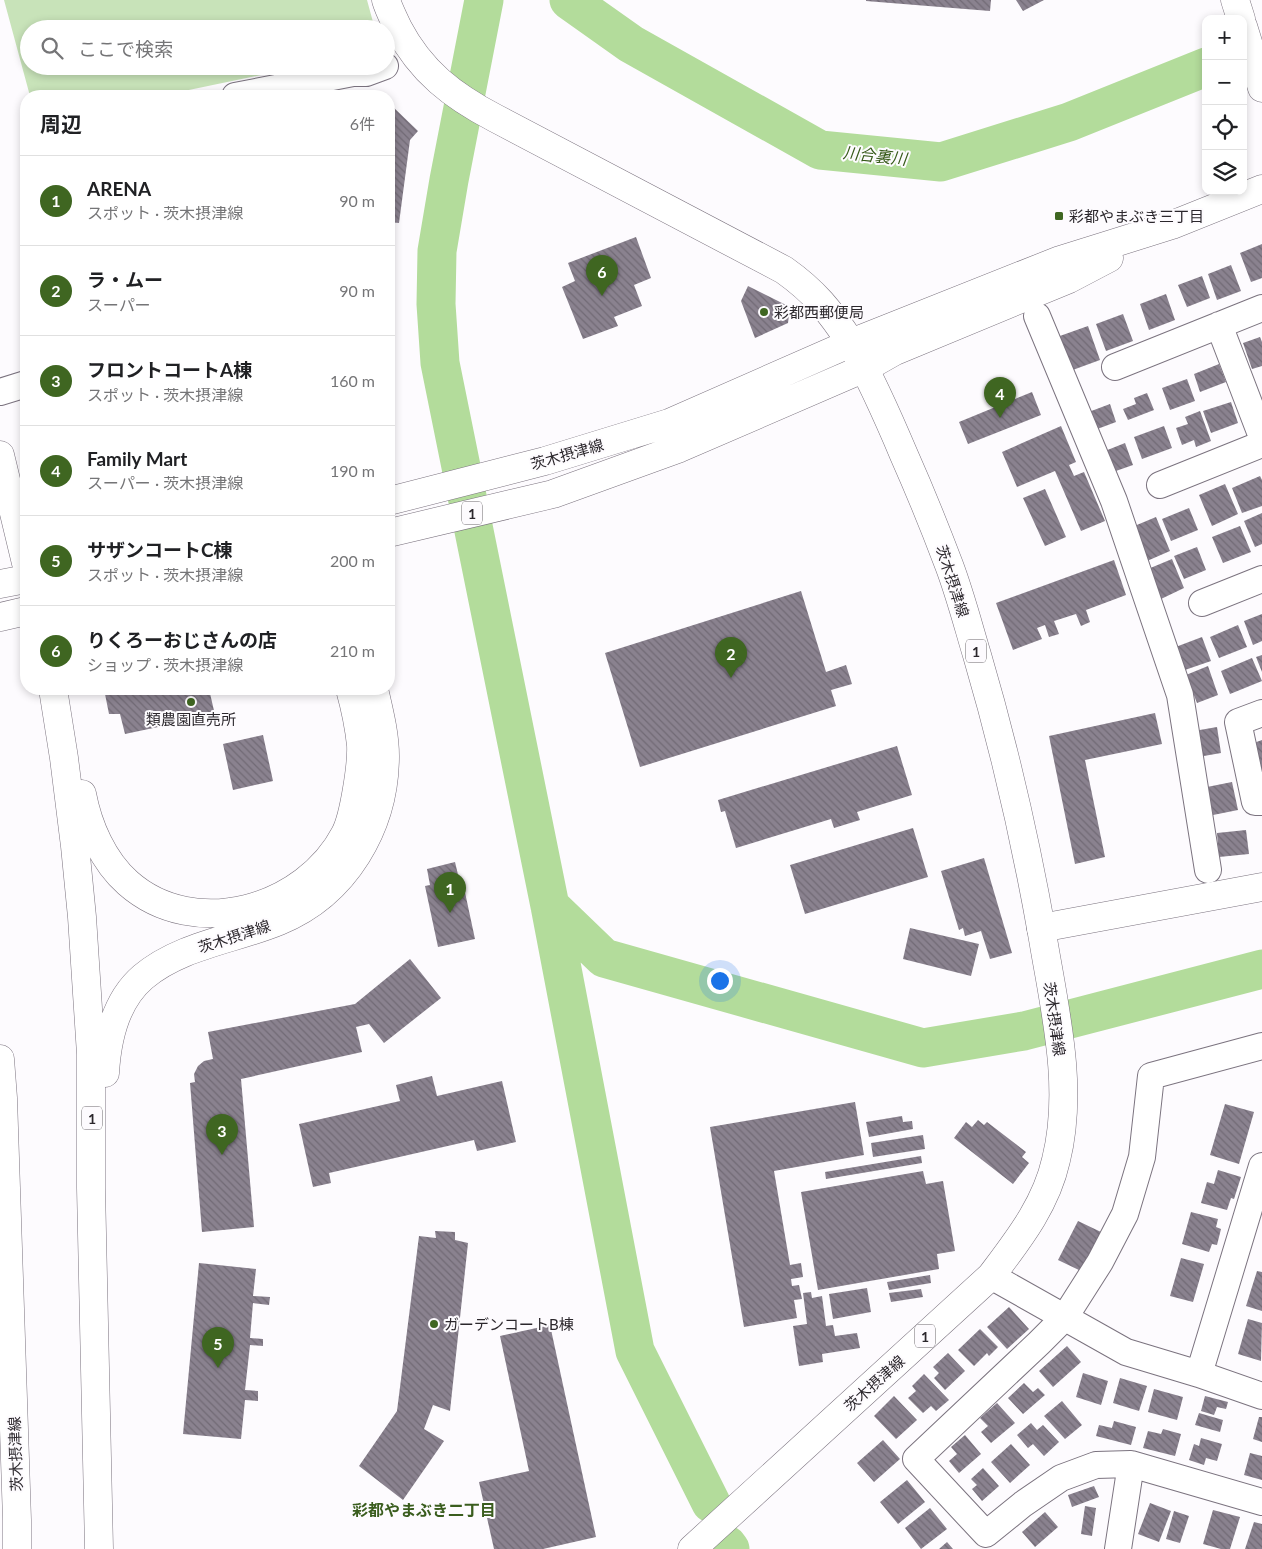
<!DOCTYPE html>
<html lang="ja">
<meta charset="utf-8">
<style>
:root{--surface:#fff;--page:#f2f2f2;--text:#202124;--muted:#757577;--line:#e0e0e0;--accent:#3f6621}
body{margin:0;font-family:Lato,"Noto Sans JP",sans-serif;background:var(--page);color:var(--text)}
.controls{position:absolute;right:15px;top:15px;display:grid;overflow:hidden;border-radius:10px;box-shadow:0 2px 8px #0003}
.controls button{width:45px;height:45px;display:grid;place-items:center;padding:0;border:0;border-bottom:1px solid var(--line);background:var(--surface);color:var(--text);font:25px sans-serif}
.you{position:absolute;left:719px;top:980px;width:18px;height:18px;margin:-12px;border:4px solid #fff;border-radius:50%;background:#1a73e8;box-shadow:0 0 0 8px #1a73e833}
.badge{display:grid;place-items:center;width:32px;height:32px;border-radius:50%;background:var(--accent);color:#fff;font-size:16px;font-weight:700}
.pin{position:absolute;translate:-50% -41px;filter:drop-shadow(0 1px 2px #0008)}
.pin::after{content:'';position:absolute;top:26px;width:18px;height:15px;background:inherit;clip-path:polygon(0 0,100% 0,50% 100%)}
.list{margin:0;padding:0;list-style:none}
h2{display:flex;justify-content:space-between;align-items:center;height:65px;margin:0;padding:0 20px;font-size:21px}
h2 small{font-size:16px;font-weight:400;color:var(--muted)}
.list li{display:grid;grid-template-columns:32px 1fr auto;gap:15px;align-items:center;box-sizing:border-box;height:90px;padding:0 20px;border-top:1px solid var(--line)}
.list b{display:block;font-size:19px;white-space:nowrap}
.list p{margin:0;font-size:16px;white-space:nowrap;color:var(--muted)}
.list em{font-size:16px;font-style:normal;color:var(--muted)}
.icon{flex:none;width:28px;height:28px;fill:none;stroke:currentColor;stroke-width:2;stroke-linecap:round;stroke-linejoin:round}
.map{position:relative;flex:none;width:1262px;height:1549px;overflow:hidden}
.search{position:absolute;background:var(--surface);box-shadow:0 2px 8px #0003;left:20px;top:20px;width:375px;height:55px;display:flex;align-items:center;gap:12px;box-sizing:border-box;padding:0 18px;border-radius:28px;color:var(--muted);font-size:19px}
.panel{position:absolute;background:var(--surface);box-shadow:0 2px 8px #0003;left:20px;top:90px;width:375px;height:605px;border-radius:20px}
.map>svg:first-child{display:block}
</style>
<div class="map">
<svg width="1262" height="1549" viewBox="0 0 1262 1549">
<defs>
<pattern id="building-back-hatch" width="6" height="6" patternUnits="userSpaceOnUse" patternTransform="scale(1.25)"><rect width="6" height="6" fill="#8a828f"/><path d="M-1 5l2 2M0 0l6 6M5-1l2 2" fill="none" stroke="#716a75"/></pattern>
</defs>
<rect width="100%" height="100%" fill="#fdfbfe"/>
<path fill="#c8e3b9" d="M4 0H367L373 22 377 29H29V66H304L160 96H30Z"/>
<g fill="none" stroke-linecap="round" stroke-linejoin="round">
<path stroke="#b3dc9b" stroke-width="39" d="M484 0 449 180 437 251 436 304 440 363 550 906 635 1351 711 1503
M569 0 631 44 820 150 941 162 1069 122 1206 67
M550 906 604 958 923 1048 1024 1031 1262 969
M727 1545 730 1549"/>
</g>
<path fill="url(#building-back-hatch)" d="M866 0H991L990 11 866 1Z
M1016 0H1044L1023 11Z
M391 105 418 131 410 140 399 223 389 222V109Z
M636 237 651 278 634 285 642 306 614 317 618 326 583 339 562 287 575 281 568 263Z
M1262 244V278L1251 282 1240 253Z
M1231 265 1241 291 1217 300 1208 274Z
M1202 276 1210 298 1187 307 1178 285Z
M748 286 790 307 788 323 755 338 741 301Z
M1166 294 1175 320 1149 330 1140 304Z
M1123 314 1133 341 1106 351 1096 324Z
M1088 326 1100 360 1070 371 1057 337Z
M1260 337 1262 342V366L1252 369 1243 343Z
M1219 364 1226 382 1200 392 1194 374Z
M1187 379 1195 401 1170 410 1162 388Z
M1032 392 1041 415 968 444 959 422Z
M1147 393 1154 410 1128 420 1123 409 1136 404 1134 398Z
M1231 402 1238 423 1211 433 1203 411Z
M1110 404 1116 422 1092 431 1086 413Z
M1200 411 1211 441 1196 447 1194 440 1182 445 1176 428 1188 424 1185 417Z
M1061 426 1076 462 1069 465 1074 476 1084 472 1105 521 1081 531 1055 471 1017 487 1002 452Z
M1164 426 1172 448 1142 459 1134 437Z
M1125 443 1133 465 1113 472 1105 451Z
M1260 476 1262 480V506L1242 513 1232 488Z
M1225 484 1238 514 1212 526 1199 495Z
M1045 489 1066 537 1045 546 1023 498Z
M1189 508 1198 530 1171 541 1162 519Z
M1262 513V544L1255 547 1244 521Z
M1156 517 1170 551 1147 561 1132 527Z
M1240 526 1251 552 1223 563 1212 537Z
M1197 547 1206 570 1184 579 1174 556Z
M1172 559 1184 588 1161 599 1148 569Z
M1114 560 1126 595 1086 610 1090 622 1081 626 1076 614 1054 621 1059 634 1049 637 1045 625 1037 628 1042 639 1013 650 996 603Z
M801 591 826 672 846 665 852 684 831 690 836 706 640 767 605 653Z
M1262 614V641L1253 645 1244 621Z
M1238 625 1247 647 1219 658 1210 637Z
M1202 637 1211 661 1182 671 1173 648Z
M1262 655V672L1256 657Z
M1252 658 1262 681 1230 694 1221 671Z
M1208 666 1218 695 1197 703 1186 675Z
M104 689H209L215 715 125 734 120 714H109Z
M1155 713 1162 744 1085 760 1105 857 1075 864 1049 736Z
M1217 727 1221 753 1198 757 1194 731Z
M263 735 273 781 233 790 223 744Z
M1262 740V771L1251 744Z
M897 746 912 795 857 812 860 820 834 828 831 819 736 848 725 811 721 812 718 800Z
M1232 782 1238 810 1213 815 1207 787Z
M913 828 928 877 805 914 790 865Z
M1246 830 1249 854 1219 857 1217 833Z
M984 858 1012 953 990 959 981 931 965 936 963 928 959 930 941 871Z
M455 862 460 883H463L475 939 438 947 425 886 430 885 427 869Z
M910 928 979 944 971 976 903 959Z
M410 959 441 998 384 1043 369 1024 356 1027 362 1052 241 1079 254 1227 202 1232 190 1083 195 1082 194 1074 198 1066 204 1061 213 1059 208 1032 355 1004Z
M432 1076 437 1096 502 1081 516 1142 477 1151 474 1140 329 1173 331 1183 313 1187 299 1124 400 1101 396 1085Z
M855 1102 864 1155 774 1171 790 1265 801 1263 803 1277 791 1279 792 1286 799 1285 802 1299 794 1300 797 1318 744 1327 710 1127Z
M1225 1104 1254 1112 1239 1164 1210 1155Z
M902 1116 903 1122 912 1121 913 1129 869 1137 866 1122Z
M978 1120 984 1125 987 1122 1026 1152 1022 1157 1029 1163 1013 1184 954 1138 966 1122 972 1127Z
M923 1135 925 1149 873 1157 871 1143Z
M921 1156 922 1163 826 1179 825 1172Z
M1218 1170 1241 1177 1234 1199 1231 1198 1227 1210 1201 1203 1207 1182 1214 1184Z
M923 1171 926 1184 943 1181 955 1251 937 1254 939 1269 818 1290 801 1192Z
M1191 1212 1218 1219 1216 1227 1221 1229 1217 1245 1212 1244 1209 1252 1182 1244Z
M1078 1221 1101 1232 1081 1271 1058 1260Z
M435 1231 455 1232V1240L468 1243 450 1411 433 1405 424 1429 444 1441 403 1500 359 1466 397 1411 419 1236 436 1238Z
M1181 1258 1204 1264 1193 1302 1170 1296Z
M199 1263 256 1269 253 1296 270 1297 269 1305 253 1303 250 1338 263 1339V1346L250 1345 245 1390 258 1391V1401L245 1400 241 1439 183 1434Z
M1257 1271 1262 1272V1311L1246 1306Z
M930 1275 931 1283 889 1290 887 1282Z
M867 1288 871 1312 833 1319 829 1294Z
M921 1289 923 1297 891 1302 889 1293Z
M811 1292 812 1298 822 1296 826 1326 833 1325 835 1336 857 1333 860 1348 822 1354 823 1362 799 1366 793 1326 807 1324 803 1293Z
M1009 1307 1029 1329 1007 1349 987 1327Z
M1248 1319 1262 1323 1261 1361 1238 1354Z
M550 1325 596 1537 543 1549H494L479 1482 529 1471 500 1336Z
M980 1329 998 1347 989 1356 987 1353 974 1366 958 1350Z
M1067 1346 1081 1362 1053 1387 1039 1371Z
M948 1353 965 1371 945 1390 934 1378 939 1373 933 1367Z
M1083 1373 1108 1381 1101 1405 1076 1397Z
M924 1374 949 1400 936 1411 931 1406 923 1413 908 1398 916 1391 912 1386Z
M1120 1378 1147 1386 1139 1411 1113 1403Z
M1024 1383 1033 1392 1038 1388 1045 1395 1023 1414 1008 1398Z
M1154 1389 1183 1397 1177 1420 1148 1412Z
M894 1396 917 1420 896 1439 874 1416Z
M1205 1396 1228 1402 1226 1409 1217 1407 1214 1415 1201 1411Z
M1062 1401 1082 1425 1065 1439 1044 1416Z
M997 1403 1015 1423 991 1443 981 1432 988 1426 980 1418Z
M1199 1413 1223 1420 1220 1432 1195 1425Z
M1259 1417H1262V1442L1253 1439Z
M1114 1421 1136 1427 1131 1445 1096 1436 1099 1425 1112 1428Z
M1031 1423 1037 1430 1043 1425 1059 1442 1044 1456 1033 1444 1028 1448 1017 1435Z
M1163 1429 1181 1434 1175 1456 1143 1448 1148 1431 1161 1434Z
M965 1435 981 1454 959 1473 949 1461 957 1454 951 1447Z
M1201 1438 1222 1444 1217 1461 1206 1458 1204 1465 1189 1460 1194 1444 1199 1446Z
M883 1440 900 1459 874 1482 857 1463Z
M1011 1444 1030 1465 1010 1483 991 1462Z
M1250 1453 1262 1456V1480L1244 1475Z
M983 1468 999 1486 982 1501 972 1489 977 1485 971 1479Z
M907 1480 925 1502 898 1524 880 1502Z
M1094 1486 1099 1497 1072 1507 1068 1495Z
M1150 1503 1171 1511 1159 1542 1138 1534Z
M1085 1506 1096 1508 1092 1536 1081 1534Z
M930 1508 947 1529 921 1549 905 1528Z
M1213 1510 1240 1517 1230 1549H1221L1203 1544Z
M1174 1511 1189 1516 1180 1543 1166 1539Z
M1045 1512 1058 1527 1035 1547 1022 1532Z
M1254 1522 1262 1524V1549H1245Z
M947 1542 953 1549H939Z"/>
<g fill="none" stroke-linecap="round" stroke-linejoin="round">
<g stroke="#7b737f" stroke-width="28">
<path id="street" d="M235 96 353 73H366L385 66
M1037 316 1114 501 1180 695 1208 870
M1219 325 1262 437
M1115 367 1262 308
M0 392 26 384
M1160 485 1262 444
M1202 603 1262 579
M1262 713 1238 722 1255 802H1262
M1262 1046 1151 1076 1142 1157 1125 1214 1100 1262 1065 1317 1039 1343 916 1459 986 1534 1023 1504 1061 1478 1096 1465 1131 1464 1262 1502
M991 1276 1126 1352 1199 1374 1262 1396
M1199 1374 1262 1166
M1118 1549 1131 1464"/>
</g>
<g stroke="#7b737f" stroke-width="29">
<path id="secondary" d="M386 0C389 10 394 19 398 28 421 72 453 96 495 118L784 270C815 292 830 311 851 343L1060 260 1172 225 1262 189
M1235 0 1241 19
M1243 26 1262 88
M865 368 895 351 1069 279 1109 258
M1041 928 1262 887"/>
</g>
<g stroke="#7b737f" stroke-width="29">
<path id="primary" d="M0 455 26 563
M389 501 545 461 669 423 851 343C871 379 888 417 904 455 920 491 935 528 949 565 960 594 968 625 977 655 1005 750 1026 842 1043 939 1055 1011 1074 1088 1056 1160 1046 1205 1018 1240 991 1276L692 1549
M389 533 553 494 680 448 865 368
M0 584 26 579
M0 617 26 611
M53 689 64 758 75 846 82 917 91 1054V1188L99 1549
M82 794C88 826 103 861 128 883 195 942 306 909 345 834 354 817 362 764 361 745 359 726 355 707 350 689
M0 1059 3 1098 17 1520V1549
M105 1073C107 1039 115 1001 143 977 181 945 233 940 279 921 345 894 385 827 385 756 385 734 379 711 374 689"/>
</g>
<use href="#street" stroke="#fff" stroke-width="26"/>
<use href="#secondary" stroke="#fff" stroke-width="28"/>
<use href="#primary" stroke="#fff" stroke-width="28"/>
</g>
<g fill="#3f6621" stroke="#fdfbfe" stroke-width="2">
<rect x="1054" y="211" width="10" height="10" rx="2.5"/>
<circle cx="764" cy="312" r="5"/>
<circle cx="191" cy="702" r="5"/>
<circle cx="434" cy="1324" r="5"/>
</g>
<g text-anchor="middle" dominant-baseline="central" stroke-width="4" stroke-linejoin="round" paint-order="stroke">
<g fill="#fdfbfe" stroke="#6a676b" stroke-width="1">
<rect x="462" y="501.5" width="20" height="23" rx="4"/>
<rect x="966" y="639.5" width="20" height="23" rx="4"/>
<rect x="82" y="1106.5" width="20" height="23" rx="4"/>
<rect x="915" y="1324.5" width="20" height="23" rx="4"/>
</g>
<g font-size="14" font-weight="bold" fill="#2b272c">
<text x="472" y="513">1</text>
<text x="976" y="651">1</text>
<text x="92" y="1118">1</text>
<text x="925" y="1336">1</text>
</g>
<g font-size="15" fill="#2b272c" stroke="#fdfbfe" text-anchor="start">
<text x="1069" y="216">彩都やまぶき三丁目</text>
<text x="774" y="312">彩都西郵便局</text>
<text x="191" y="719" text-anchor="middle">類農園直売所</text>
<text x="444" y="1324">ガーデンコートB棟</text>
</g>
<g font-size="15" fill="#2b272c" stroke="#fdfbfe">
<text transform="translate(567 454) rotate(-16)">茨木摂津線</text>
<text transform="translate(953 581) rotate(72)">茨木摂津線</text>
<text transform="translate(234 936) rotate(-18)">茨木摂津線</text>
<text transform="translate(1055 1019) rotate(82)">茨木摂津線</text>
<text transform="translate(874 1383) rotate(-42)">茨木摂津線</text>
<text transform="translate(15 1454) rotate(-92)">茨木摂津線</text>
</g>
<g font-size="16" font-style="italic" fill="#365a19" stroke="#fdfbfe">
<text transform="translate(875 155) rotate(6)">川合裏川</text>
</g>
<g font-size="16" font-weight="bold" fill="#3a5d1e" stroke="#fdfbfe">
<text x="424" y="1509">彩都やまぶき二丁目</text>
</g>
</g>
</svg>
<div class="controls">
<button>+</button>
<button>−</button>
<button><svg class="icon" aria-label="locate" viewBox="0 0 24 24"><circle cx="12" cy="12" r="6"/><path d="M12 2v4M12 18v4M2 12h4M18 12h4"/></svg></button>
<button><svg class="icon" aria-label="layers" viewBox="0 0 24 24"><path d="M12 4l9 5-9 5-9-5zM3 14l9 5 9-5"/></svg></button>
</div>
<div class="you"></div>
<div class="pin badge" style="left:450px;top:913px">1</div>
<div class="pin badge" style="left:731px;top:678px">2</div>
<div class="pin badge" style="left:222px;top:1155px">3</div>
<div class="pin badge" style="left:1000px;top:418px">4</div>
<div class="pin badge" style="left:218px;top:1368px">5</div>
<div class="pin badge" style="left:602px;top:296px">6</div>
<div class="search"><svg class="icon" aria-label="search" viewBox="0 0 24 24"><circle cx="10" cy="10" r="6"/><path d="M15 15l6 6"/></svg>ここで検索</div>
<section class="panel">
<h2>周辺<small>6件</small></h2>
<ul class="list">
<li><span class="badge">1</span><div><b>ARENA</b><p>スポット · 茨木摂津線</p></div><em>90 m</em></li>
<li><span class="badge">2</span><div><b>ラ・ムー</b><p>スーパー</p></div><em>90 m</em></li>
<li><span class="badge">3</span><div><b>フロントコートA棟</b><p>スポット · 茨木摂津線</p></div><em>160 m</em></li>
<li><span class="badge">4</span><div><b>Family Mart</b><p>スーパー · 茨木摂津線</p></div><em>190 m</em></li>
<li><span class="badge">5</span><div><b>サザンコートC棟</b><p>スポット · 茨木摂津線</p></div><em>200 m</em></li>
<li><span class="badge">6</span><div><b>りくろーおじさんの店</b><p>ショップ · 茨木摂津線</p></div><em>210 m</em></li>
</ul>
</section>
</div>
